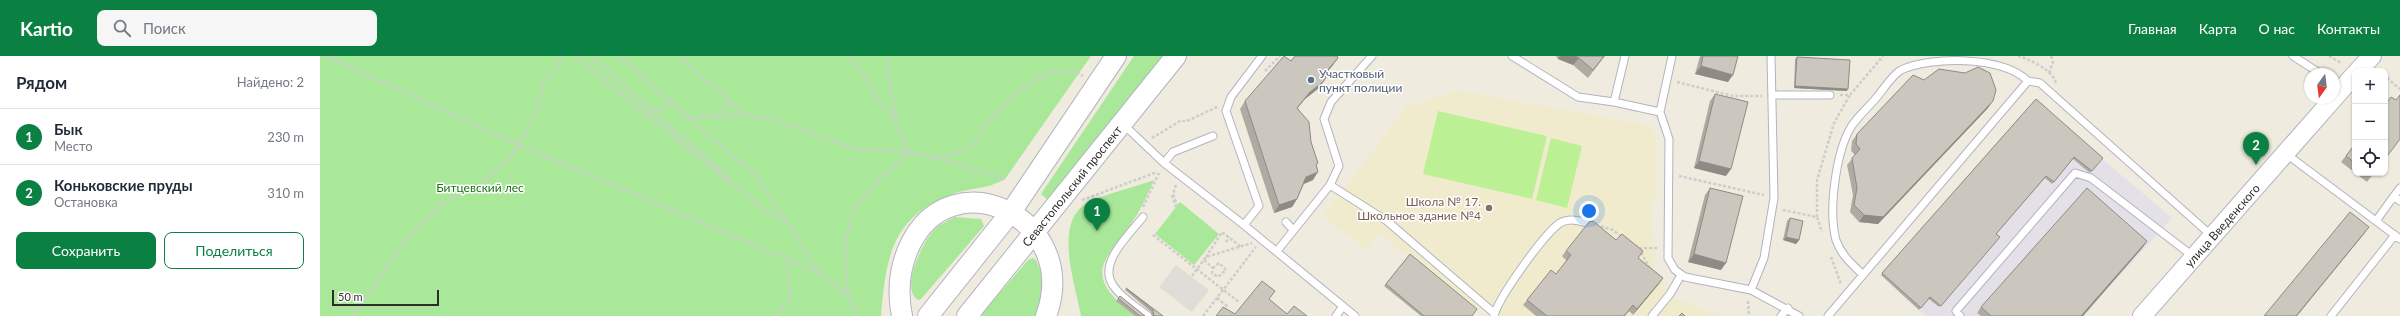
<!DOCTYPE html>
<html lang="ru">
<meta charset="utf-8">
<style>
:root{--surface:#fff;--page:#f6f6f7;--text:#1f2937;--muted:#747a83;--line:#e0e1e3;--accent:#0b8043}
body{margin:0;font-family:Lato,sans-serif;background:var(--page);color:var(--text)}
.controls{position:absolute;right:12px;top:12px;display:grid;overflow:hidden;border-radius:8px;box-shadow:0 1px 3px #0004}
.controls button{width:36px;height:36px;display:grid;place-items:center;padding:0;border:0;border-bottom:1px solid var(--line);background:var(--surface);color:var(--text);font:20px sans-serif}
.compass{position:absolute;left:1984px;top:12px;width:36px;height:36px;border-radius:50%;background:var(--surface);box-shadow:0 1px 3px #0004;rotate:194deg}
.scale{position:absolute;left:12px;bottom:10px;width:107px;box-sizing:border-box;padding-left:4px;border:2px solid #2d2d2d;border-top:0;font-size:11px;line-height:14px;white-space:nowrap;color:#2d2d2d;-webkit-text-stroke:3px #fff;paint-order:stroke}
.you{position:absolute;left:1269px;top:155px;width:14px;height:14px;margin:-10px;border:3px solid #fff;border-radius:50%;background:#1a73e8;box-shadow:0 0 0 6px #1a73e833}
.badge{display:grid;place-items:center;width:26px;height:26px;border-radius:50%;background:var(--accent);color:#fff;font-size:13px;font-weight:700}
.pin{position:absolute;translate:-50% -33px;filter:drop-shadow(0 1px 2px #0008)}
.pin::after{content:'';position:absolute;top:21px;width:14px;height:12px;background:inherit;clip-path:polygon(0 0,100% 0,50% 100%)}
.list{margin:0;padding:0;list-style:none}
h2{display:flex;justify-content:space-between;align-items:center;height:52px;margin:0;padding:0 16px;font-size:17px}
h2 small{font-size:13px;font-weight:400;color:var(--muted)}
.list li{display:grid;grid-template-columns:26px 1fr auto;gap:12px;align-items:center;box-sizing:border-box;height:56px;padding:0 16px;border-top:1px solid var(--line)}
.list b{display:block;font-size:15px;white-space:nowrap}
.list p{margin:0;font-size:13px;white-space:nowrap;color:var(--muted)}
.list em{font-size:13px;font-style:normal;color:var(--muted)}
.actions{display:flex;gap:8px;padding:12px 16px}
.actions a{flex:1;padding:9px 0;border:1px solid var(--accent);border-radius:8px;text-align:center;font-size:14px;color:var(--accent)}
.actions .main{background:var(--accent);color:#fff}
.icon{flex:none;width:22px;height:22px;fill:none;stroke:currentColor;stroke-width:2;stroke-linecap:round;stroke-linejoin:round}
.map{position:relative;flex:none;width:2080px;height:260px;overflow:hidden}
header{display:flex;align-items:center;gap:24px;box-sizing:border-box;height:56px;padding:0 20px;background:var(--accent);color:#fff}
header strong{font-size:19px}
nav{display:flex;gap:22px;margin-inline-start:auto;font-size:14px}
.search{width:280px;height:36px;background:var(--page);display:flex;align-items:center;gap:10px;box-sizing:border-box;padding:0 14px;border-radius:8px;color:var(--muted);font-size:15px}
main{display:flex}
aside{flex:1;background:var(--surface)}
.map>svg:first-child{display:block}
</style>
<header>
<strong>Kartio</strong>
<div class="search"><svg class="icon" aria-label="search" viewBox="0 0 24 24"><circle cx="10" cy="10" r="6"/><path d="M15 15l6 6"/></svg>Поиск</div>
<nav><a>Главная</a><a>Карта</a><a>О нас</a><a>Контакты</a></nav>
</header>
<main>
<aside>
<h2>Рядом<small>Найдено: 2</small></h2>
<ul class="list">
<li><span class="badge">1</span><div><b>Бык</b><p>Место</p></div><em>230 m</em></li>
<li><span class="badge">2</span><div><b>Коньковские пруды</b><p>Остановка</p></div><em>310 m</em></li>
</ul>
<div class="actions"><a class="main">Сохранить</a><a>Поделиться</a></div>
</aside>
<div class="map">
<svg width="2080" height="260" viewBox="0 0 2080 260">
<rect width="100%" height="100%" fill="#efebdf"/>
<path fill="#e3e0e8" d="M1714 45 1852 162 1763 260H1606L1561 219Z"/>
<path fill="#f1ebce" d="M1138 34 1331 70 1336 79 1337 140 1331 146 1335 212 1350 238 1356 243 1404 260H1170L1161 252 1156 255 1059 177 1046 194 1002 159 1021 137 1086 51Z"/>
<path fill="#a9e899" d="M0 0H771L685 123C665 134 655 131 636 137 572 159 566 200 561 260H0Z
M814 0H844L728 144 721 138Z
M834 124C829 135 824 146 818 157 789 204 756 214 815 260H761C756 231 734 170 764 149 777 140 818 130 834 124Z
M860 146 899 178 874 209 835 178Z
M634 161 661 163 664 170 601 243 598 244C579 233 604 183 615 173 620 168 628 165 634 161Z
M713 202 716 204 723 221 719 260H660L708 204Z"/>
<path fill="#bcf094" d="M1118 55 1227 80 1212 143 1103 118Z
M1231 82 1262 90 1247 152 1216 144Z"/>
<path fill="#dfddd7" d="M856 209 889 234 872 256 839 231Z"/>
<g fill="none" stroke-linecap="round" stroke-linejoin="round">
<g stroke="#b3b3c1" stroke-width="9">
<path id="service" d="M1192 0 1258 41 1294 46
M1305 0 1294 46 1340 56
M1352 0 1340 56 1349 83 1348 202 1355 214 1365 221 1431 234 1479 260
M1973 0 2001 18
M1453 39H1510
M803 68 844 107 924 169 1035 260
M1965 97 2080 183
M844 107 853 96 893 80
M1010 129 1067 165 1174 257
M2080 132 2074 140 2080 145
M823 161C809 179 775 209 795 232 803 243 817 251 828 260
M2056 165 2074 140
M966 166 973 174
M924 169 939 150 906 55 911 41 942 0
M957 195 1010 129 1019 110 1004 63 1011 46 1052 0
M1543 219C1532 208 1521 199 1516 184 1508 155 1516 96 1531 71 1538 60 1549 51 1557 41 1563 34 1572 19 1581 14 1612 0 1682 0 1708 25
M1431 234 1444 202 1454 142 1451 0
M1016 260 1023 250
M1174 260C1178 242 1224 178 1240 167 1248 162 1258 164 1266 167
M1332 260 1350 238 1361 219
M1461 260 1468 252
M1508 260 1708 25 1720 27 1892 180
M1640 260 1636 255 1755 117 1771 122 1874 201
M2011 260 2075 179"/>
</g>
<g stroke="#b3b3c1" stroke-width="20">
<g id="tertiary">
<path d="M2038 15 2052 0"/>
<path d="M2014 42 2035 18"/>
<path id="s1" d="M1822 260 2014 42"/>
</g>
</g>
<g stroke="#b3b3c1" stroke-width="22">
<g id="secondary">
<path d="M582 260C577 235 579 212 590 189 632 101 762 163 726 260"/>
<path d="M608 260 691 156 796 0"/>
<path id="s2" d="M647 260 856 0"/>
</g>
</g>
<path stroke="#cdcdcd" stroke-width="2.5" stroke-dasharray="3 2" stroke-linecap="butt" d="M6 0 197 88 498 216
M255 0 408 125
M271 0 440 151 467 167
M299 0 435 119 469 169 498 216 529 240 537 260
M359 0 423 58
M531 0 560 47 576 65
M1698 0C1709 3 1735 15 1736 28
M2009 0 2021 7
M945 15 960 0
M1008 15 1018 23
M1729 17 1733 6 1731 0
M2067 22 2080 33
M1357 26 1413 40H1442
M1520 39H1530L1563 0
M327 58 353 46
M371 61 423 59 450 62 536 93 589 96 628 105 685 123
M398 61 408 46
M832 82 860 65H867L897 51
M614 101C628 100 641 98 652 89 658 84 661 75 666 69 686 45 730 0 763 20
M1359 120 1444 139
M856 129 853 138 857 149
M852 139 856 151
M762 144 837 116
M823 151 839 117
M1463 154 1497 161 1502 176
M1497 161V124L1514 67 1530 39
M1276 169 1293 174 1302 181
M833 179 919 246
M906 186 909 181
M1315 189 1319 192 1330 213
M1319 192H1338
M886 201 902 176 921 191
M1511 201 1521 228
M884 204 893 212 892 217 898 221 906 214 899 207 893 212
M872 220 886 201 932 187
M528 240C524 196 520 165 553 130 564 118 578 108 589 96 573 67 570 33 568 0
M897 242 907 250 905 254
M1428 245 1429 260
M33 260 65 212 99 169 118 151 135 139 161 128 191 102 215 58 223 27 239 10 241 0
M456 260 470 243 467 203
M883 260 936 191"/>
<use href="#service" stroke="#fff" stroke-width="7"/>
<use href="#tertiary" stroke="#fff" stroke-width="18"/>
<use href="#secondary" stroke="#fff" stroke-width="20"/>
</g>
<path fill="#afaba3" d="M1236 0H1285L1268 22 1253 9 1238 3Z
M1380 0H1418L1408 26 1375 18Z
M1477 1 1527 35 1474 32 1475 3Z
M1018 2 1013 9 1005 19 999 32 985 43 977 53 991 86 996 109 993 124 984 128 977 143 972 151 954 157 920 53 925 45 971 5Z
M1395 38 1406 120 1374 112 1390 45Z
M1716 43 1781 104 1770 117 1753 103 1732 128 1725 122 1676 178 1619 251 1609 243 1599 254 1561 219Z
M1668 52 1558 168 1539 166 1530 156 1533 139 1527 109 1535 99 1531 95 1532 85 1537 78Z
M2035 88V117H2054L2047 126 2021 106Z
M1390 132 1401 214 1368 206 1385 139Z
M1470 162 1479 184 1476 188 1463 184 1467 165Z
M1827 185 1823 191 1763 260H1661L1657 257 1661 251Z
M1246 195 1318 202 1343 222 1313 259 1309 255 1305 260H1216L1203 249 1207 244 1236 218 1247 205 1242 200Z
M1090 198 1152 260H1101L1064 230Z
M806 232 843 260H832L831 256 805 234Z
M800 240 825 260H815L796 245Z"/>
<path fill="#8e8b85" d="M1240 0H1254L1259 2 1253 9 1238 3Z
M1018 2 1013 9 999 25 1004 18Z
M1381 10 1413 19 1408 26 1375 18Z
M1004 25 999 32 985 43 972 60 990 36Z
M1475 30 1528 33 1527 35 1474 32Z
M1673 45 1668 52 1558 168 1539 166 1544 159Z
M1379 105 1411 113 1406 120 1374 112Z
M998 116 993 124 981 129 986 121Z
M977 143 972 151 954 157 959 149Z
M2049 171 2044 178 1977 260H1976Z
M1466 181 1479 184 1476 188 1463 184Z
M1827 185 1823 191 1763 260H1761Z
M1374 198 1406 207 1401 214 1368 206Z
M1343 222 1339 228 1313 259 1317 253Z"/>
<path fill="#cbc7be" stroke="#8e8b85" d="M964 0 971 5 975 0H1017L1018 2 1004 18 1006 21 1004 25 990 36 977 52 989 66 991 86 998 107 996 108 998 116 986 121 977 143 959 149 925 45Z
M1254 0H1284L1273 14 1259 2Z
M1383 0H1418L1413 19 1381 10Z
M1477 1 1530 4 1528 33 1475 30Z
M1658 11 1670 17 1676 34 1673 45 1563 161 1544 159 1534 149 1537 132 1532 102 1540 93 1536 88 1537 78 1593 19 1604 24 1619 13 1645 17Z
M1395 38 1428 46 1411 113 1379 105Z
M2080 39V83L2065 103V49L2071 41 2076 44Z
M1716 43 1783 102 1772 115 1754 101 1734 126 1726 120 1676 178 1680 181 1621 250 1610 241 1601 252 1562 217Z
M2035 88V107L2026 100Z
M2048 117H2054L2052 120Z
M1390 132 1423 140 1406 207 1374 198Z
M1767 132 1827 185 1761 260H1671L1661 251Z
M2030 156 2049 171 1976 260H1944Z
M1470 162 1483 165 1479 184 1466 181Z
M1273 165 1296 184 1302 178 1323 195 1318 202 1343 222 1317 253 1313 249 1304 260H1227L1207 244 1231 214 1236 218 1251 199 1246 195 1269 166Z
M1090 198 1157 253 1152 260H1104L1066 228Z
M942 225 955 235 949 243 967 258 974 250 987 260H896L903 251 915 258Z
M806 232 843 260H834L833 254Z
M800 240 825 260H820L798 242Z
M1362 257 1365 260H1359Z"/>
<circle fill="#5c6f8a" stroke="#fff" stroke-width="1.5" cx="991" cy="24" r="4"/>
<circle fill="#8d6e63" stroke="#fff" stroke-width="1.5" cx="1169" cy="152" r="4"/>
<g text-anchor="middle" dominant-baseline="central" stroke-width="3" stroke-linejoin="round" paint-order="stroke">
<g font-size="12" fill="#4e5e75" stroke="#fff" text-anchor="start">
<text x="999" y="17">Участковый<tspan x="999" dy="14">пункт полиции</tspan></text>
</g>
<g font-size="12" fill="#1c7116" stroke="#fff">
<text x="160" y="131">Битцевский лес</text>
</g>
<g font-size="12" fill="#2d2d2d" stroke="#fff">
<text stroke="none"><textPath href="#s2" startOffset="167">Севастопольский проспект</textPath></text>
<text stroke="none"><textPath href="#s1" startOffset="121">улица Введенского</textPath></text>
</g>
<g font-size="12" fill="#785e54" stroke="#fff" text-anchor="end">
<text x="1161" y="145">Школа № 17.<tspan x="1161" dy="14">Школьное здание №4</tspan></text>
</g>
</g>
</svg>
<div class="controls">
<button>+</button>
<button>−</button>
<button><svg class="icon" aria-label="locate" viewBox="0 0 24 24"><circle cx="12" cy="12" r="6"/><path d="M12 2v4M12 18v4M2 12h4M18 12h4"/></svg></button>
</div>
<svg class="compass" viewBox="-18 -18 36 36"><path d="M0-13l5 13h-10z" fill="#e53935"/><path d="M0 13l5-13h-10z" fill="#747a83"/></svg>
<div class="scale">50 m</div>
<div class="you"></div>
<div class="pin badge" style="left:777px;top:175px">1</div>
<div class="pin badge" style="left:1936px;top:109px">2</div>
</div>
</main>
